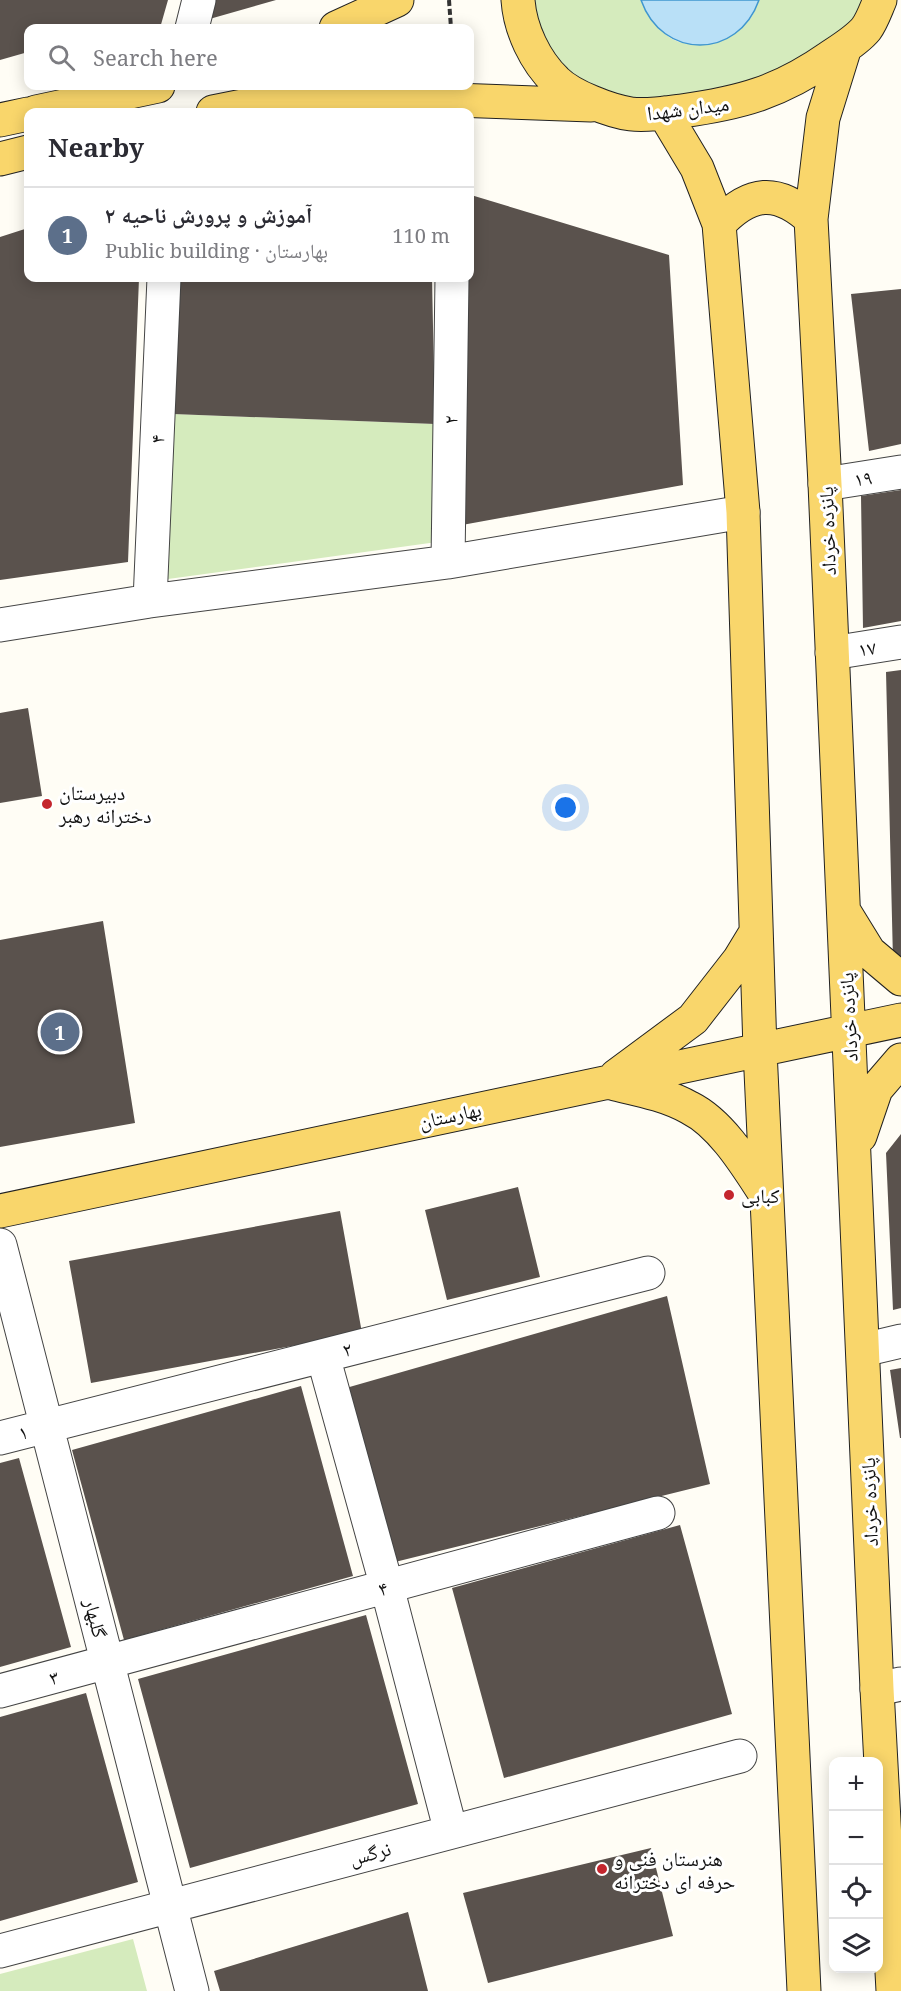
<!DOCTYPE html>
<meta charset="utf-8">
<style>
:root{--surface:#fff;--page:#f7f7f7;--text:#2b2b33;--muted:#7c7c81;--line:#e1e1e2;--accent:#1a73e8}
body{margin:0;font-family:"Noto Serif","Noto Naskh Arabic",serif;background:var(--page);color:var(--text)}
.controls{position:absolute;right:18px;bottom:18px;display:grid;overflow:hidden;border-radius:12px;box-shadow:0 3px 15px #0003}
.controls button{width:54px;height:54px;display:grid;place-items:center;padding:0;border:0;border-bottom:2px solid var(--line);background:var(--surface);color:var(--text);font:30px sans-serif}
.you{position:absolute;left:566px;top:808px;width:21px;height:21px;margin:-15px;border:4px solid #fff;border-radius:50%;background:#1a73e8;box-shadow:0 0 0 9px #1a73e833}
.badge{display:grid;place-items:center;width:39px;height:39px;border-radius:50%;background:var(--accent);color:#fff;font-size:20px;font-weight:700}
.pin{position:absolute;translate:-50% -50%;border:3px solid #fff;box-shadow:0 2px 6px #0006}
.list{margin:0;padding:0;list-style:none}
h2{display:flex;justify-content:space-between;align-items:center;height:78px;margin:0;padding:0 24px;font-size:26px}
h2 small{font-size:20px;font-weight:400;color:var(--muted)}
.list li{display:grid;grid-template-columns:39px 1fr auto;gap:18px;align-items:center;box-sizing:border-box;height:96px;padding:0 24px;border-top:2px solid var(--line)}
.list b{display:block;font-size:22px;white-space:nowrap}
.list p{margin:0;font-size:20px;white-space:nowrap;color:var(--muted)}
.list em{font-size:20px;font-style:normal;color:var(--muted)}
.icon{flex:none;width:33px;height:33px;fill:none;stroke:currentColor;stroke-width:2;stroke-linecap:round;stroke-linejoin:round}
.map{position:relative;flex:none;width:901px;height:1991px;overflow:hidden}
.search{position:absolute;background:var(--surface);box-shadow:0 3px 15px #0003;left:24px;top:24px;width:450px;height:66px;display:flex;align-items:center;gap:15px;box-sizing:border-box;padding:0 21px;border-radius:12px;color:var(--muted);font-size:22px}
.panel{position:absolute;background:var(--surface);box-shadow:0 3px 15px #0003;left:24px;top:108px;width:450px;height:174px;border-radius:12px}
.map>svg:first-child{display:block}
</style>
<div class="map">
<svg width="901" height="1991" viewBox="0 0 901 1991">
<rect width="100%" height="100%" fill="#fffdf5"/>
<path fill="#d5ebbd" d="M529 0H641C648 18 669 47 692 43 701 42 710 38 719 35 744 27 750 26 759 0H872L869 10 774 78 635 105 570 77 544 42Z
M173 414 435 424 437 542 168 579Z
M133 1939 147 1991H0V1974Z"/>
<path fill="#b9e0f7" stroke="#3f96cf" stroke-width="1.5" d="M641 0H759C738 60 662 60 641 0Z"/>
<path fill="#5a524d" d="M0 0H168L160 28H28V52L0 60Z
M211 0H276L206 20Z
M471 195 669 255 683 485 462 525Z
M28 228V278H139L128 562 0 580V237Z
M170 278H432L435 424 173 414Z
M901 289V444L869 451 851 294Z
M901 490V621L863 628 861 496Z
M901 670V958L893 960 886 672Z
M28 708 42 796 0 803V713Z
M103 921 135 1123 0 1147V940Z
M901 1134V1308L893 1310 886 1153Z
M518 1187 540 1277 447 1300 425 1210Z
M340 1211 362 1333 91 1383 69 1261Z
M667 1296 710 1484 395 1562 346 1388Z
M901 1368V1438H900L890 1370Z
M301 1386 353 1576 124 1640 72 1450Z
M19 1458 71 1647 0 1667V1463Z
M680 1525 732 1714 504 1778 452 1588Z
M366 1615 418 1804 190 1868 138 1679Z
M86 1693 138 1882 0 1921V1717Z
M651 1848 673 1936 488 1983 463 1893Z
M408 1912 428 1991H220L214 1971Z"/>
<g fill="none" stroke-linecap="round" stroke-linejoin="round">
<g stroke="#444" stroke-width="35">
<path id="minor" d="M192 28 199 0
M825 484 901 472
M448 562 452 278
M150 601 164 278
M0 625 150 601 448 562 743 512
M832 653 901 642
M0 1245 192 1991
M863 1350 901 1341
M323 1356 387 1587 451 1832
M0 1438 648 1273
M877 1689 901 1684
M0 1691 658 1513
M0 1951 740 1756"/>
</g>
<g stroke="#222" stroke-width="35">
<path id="major" d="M518 0C520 29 535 61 556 81 571 96 610 111 631 114 647 116 665 113 681 111 741 103 780 92 830 57 842 49 857 40 866 29 872 21 876 9 880 0
M336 28 397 0
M845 47 823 118 811 219 825 484 877 1689 893 1991
M36 112 158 86
M213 112 268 101 455 100 591 105
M664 113 697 168 719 224 743 512 760 1050 804 1991
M0 120 28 114
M0 159 28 152
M719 224C750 191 777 188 811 219
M845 913 869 952 901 979
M616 1076 693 1019 739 960 756 932
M615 1084C641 1090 667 1095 690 1108 722 1124 747 1166 766 1195
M860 1136 876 1089 901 1060
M0 1211 901 1020"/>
</g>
<path stroke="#333" stroke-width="4" stroke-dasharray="6 3" stroke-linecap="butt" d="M449 0 451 28"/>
<use href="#minor" stroke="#fff" stroke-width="33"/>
<use href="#major" stroke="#f9d66b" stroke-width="33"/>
</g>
<g fill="#c4262e" stroke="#fff" stroke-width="2">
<circle cx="47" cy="804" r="6"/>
<circle cx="729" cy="1195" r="6"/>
<circle cx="602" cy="1869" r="6"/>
</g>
<g text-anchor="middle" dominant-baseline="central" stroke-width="6" stroke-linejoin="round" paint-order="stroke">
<g font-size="20" fill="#111" stroke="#fff">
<text transform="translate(688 108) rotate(-7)">میدان شهدا</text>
<text transform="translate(450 420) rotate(-89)">۲</text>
<text transform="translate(157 439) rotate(-88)">۴</text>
<text transform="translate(863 478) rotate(-9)">۱۹</text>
<text transform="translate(827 531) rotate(-92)">پانزده خرداد</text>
<text transform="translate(867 648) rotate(-9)">۱۷</text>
<text transform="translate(848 1017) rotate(-93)">پانزده خرداد</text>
<text transform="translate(450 1115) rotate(-12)">بهارستان</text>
<text transform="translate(347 1349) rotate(-14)">۲</text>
<text transform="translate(23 1432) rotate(-14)">۱</text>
<text transform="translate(869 1502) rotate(-92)">پانزده خرداد</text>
<text transform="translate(383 1588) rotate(-15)">۴</text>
<text transform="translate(96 1618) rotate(76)">گلبهار</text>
<text transform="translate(54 1677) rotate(-15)">۳</text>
<text transform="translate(370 1853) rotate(-15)">نرگس</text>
</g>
<g font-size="20" fill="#111" stroke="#fff" text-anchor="start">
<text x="59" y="792">دبیرستان<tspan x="59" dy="23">دخترانه رهبر</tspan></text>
<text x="741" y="1195">کبابی</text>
<text x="614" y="1858">هنرستان فنی و<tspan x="614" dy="23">حرفه ای دخترانه</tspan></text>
</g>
</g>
</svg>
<div class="controls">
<button>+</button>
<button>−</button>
<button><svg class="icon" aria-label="locate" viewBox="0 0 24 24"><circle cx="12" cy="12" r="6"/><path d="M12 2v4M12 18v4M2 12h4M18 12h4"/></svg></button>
<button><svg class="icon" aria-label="layers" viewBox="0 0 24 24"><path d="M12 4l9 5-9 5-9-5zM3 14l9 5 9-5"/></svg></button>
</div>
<div class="you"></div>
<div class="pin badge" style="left:60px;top:1032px;background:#5c6f8a">1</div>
<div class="search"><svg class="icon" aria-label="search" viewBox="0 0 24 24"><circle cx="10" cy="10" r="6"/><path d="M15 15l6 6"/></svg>Search here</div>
<section class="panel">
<h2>Nearby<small></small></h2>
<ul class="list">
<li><span class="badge" style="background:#5c6f8a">1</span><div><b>آموزش و پرورش ناحیه ۲</b><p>Public building · بهارستان</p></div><em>110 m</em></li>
</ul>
</section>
</div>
